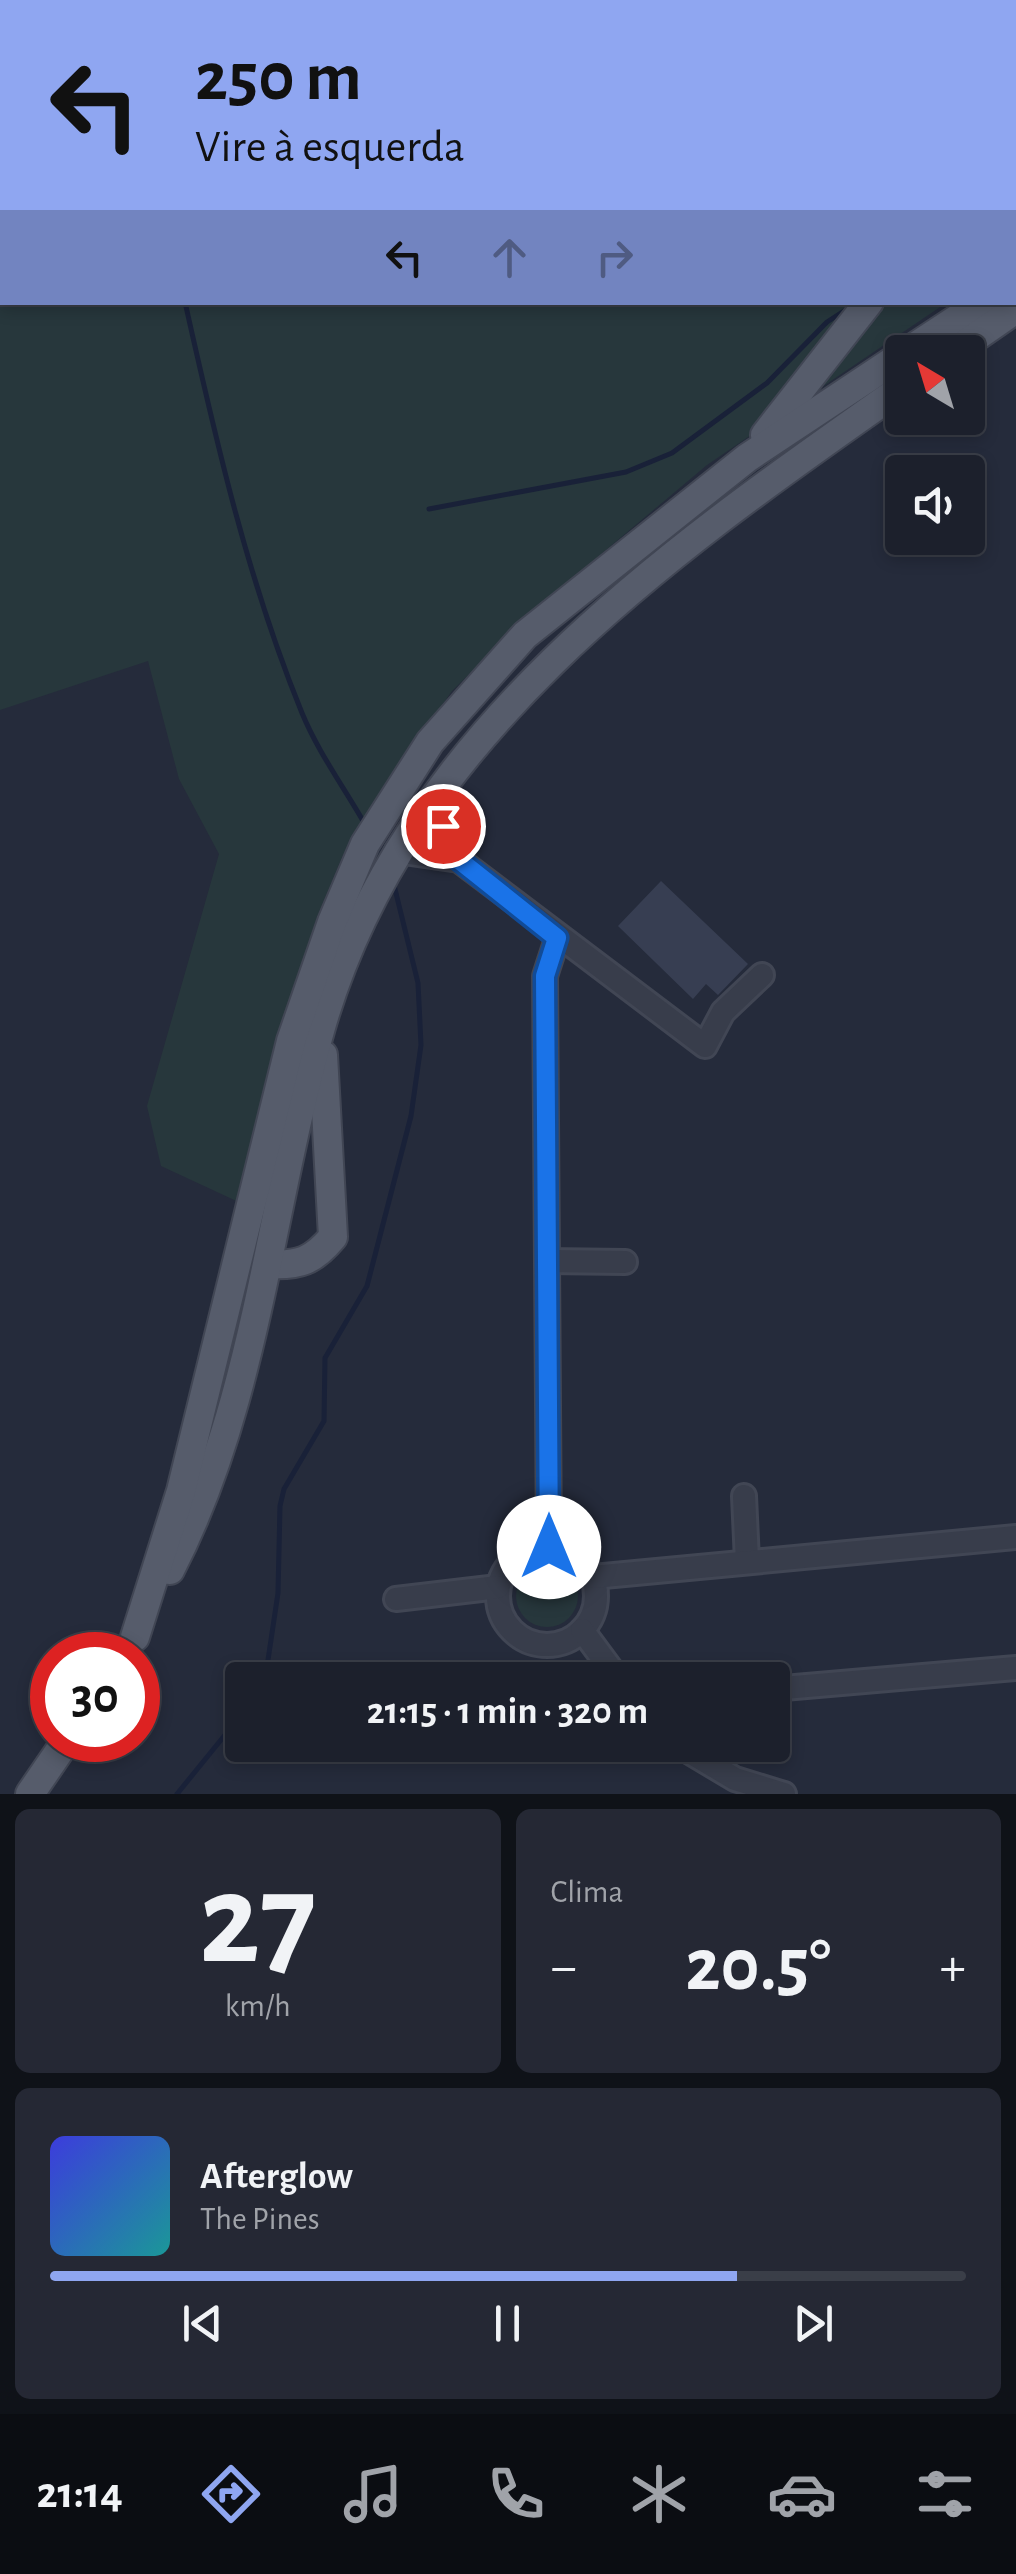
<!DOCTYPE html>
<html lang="pt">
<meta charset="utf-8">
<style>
body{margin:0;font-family:"Alegreya Sans",sans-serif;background:#252834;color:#f1f3f6;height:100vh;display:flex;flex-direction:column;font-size:38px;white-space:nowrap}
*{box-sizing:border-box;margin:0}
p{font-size:32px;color:#a0a3a9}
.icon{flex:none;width:55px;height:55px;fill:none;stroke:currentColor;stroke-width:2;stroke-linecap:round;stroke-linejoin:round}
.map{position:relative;height:1794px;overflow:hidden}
.details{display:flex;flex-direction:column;gap:15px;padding:15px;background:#0f1218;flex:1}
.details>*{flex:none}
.top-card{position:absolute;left:0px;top:0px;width:1018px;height:305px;box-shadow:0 5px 15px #0003,0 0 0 2px #3a3e48;background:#8fa6f1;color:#111;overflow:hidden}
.needle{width:65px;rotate:322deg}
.buttons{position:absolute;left:885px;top:335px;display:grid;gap:20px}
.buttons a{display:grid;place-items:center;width:100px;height:100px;border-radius:10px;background:#1c202c;box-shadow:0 5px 15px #0003,0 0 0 2px #3a3e48;font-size:50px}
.speed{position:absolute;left:30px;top:1632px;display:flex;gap:20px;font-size:50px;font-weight:700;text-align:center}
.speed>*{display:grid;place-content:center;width:130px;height:130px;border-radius:50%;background:#1c202c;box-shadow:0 5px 15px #0003,0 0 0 2px #3a3e48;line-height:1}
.speed .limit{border:15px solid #d22;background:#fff;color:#111}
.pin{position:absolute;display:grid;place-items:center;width:85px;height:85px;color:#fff;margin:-42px;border:5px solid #fff;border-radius:50%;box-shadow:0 2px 10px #0007}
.me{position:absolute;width:110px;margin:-55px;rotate:0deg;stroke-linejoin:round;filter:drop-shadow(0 0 8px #0008)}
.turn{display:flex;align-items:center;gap:35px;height:210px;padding:0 30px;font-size:45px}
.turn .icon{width:130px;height:130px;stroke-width:2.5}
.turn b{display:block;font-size:70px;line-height:85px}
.lanes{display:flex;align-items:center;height:95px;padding:0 30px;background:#0003;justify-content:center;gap:50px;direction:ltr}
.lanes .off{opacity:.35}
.big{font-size:75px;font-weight:700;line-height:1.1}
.details .tile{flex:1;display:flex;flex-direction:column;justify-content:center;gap:15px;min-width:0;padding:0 35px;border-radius:15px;background:#252834}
.details .dial{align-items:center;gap:0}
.dial b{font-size:130px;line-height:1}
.song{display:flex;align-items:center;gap:30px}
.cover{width:120px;height:120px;border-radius:15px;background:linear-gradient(135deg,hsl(240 70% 55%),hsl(180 70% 35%))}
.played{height:10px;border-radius:5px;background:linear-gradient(90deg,#8fa6f1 75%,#3a3e48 75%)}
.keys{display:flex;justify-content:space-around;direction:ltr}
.heat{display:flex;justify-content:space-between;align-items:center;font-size:55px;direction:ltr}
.details .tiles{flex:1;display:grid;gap:15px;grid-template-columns:1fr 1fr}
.tile:last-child{grid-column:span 2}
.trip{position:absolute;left:225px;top:1662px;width:565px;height:100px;border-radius:10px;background:#1c202c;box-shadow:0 5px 15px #0003,0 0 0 2px #3a3e48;font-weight:700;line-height:100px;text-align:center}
.tabs{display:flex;height:160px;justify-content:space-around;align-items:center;background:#0b0d12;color:#a0a3a9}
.tabs .icon{width:70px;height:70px}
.tabs .current{color:#8fa6f1}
.tabs b{font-size:45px;color:#f1f3f6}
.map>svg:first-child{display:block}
</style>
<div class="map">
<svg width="1016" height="1794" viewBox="0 0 1016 1794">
<rect width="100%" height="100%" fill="#252b3b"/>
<g fill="#27373c">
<path d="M 0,0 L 1016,0 L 1015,256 L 1015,2 L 2,2 L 2,302 L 946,303 L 707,465 L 531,613 L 452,691 L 374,802 L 343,855 L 317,917 L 265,1082 L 245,1205 L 161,1166 L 147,1106 L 219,854 L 179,779 L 148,661 L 0,710 Z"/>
<circle cx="547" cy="1596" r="31"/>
</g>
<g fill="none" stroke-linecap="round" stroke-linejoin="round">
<g stroke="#192138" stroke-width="5">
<path d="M 1015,191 L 1016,191"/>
<path d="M 185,302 C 216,441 248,581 302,713 C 318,752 345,789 366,826"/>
<path d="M 429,509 L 626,472 L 672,453 L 767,383 L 827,322 L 847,309"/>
<path d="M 265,1680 L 278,1593 L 280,1506 L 284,1489 L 324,1421 L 325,1358 L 367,1286 L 411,1116 L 421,1045 L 418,983 L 394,885"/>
<path d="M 177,1794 L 242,1714"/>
</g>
</g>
<path fill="#373e52" d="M 661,881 L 748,964 L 718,995 L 706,984 L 693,999 L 618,926 Z"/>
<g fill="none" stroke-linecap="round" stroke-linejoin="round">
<defs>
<g id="minor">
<path d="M 431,802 L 459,860"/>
<path d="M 397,851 L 459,860 L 705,1046 L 723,1012 L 762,975"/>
<path d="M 547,1261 L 625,1262"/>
<path d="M 744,1496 L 747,1561"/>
<path d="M 549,1547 L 545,976 L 557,939"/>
<circle cx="547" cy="1596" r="49"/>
<path d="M 593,1577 L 1016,1537"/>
<path d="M 396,1599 L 498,1587"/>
<path d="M 582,1630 L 619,1680"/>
<path d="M 772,1689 L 1016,1668"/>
<path d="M 678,1745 L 735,1779 L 784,1794"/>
</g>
<g id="major">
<path d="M 1015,281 L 1016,280"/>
<path d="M 907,352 L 983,302"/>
<path d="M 954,352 L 1016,309"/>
<path d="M 765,435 L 869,302"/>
<path d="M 268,1264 C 299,1266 313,1261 333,1237 L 323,1055"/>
<path d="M 170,1570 C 257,1402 269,1207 321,1027 C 406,734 665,554 902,388"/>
<path d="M 135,1637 L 181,1491 L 291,1041 L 332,922 L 365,844 L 430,742 L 525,635 L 747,458 L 902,355"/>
<path d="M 30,1794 L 67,1740"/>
</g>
</defs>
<use href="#minor" stroke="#414654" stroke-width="28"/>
<use href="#major" stroke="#414654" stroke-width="32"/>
<use href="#minor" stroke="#383d4b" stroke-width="22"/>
<use href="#major" stroke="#565c6b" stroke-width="28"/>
</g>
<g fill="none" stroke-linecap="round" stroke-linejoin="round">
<defs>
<path id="route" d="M 443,826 L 459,860 L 557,938 L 545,976 L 549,1547"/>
</defs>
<use href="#route" stroke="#114b97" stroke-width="25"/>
<use href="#route" stroke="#1a73e8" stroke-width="18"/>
</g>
</svg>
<div class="buttons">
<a><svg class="needle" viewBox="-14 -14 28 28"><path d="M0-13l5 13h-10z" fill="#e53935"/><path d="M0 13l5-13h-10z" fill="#a0a3a9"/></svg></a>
<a><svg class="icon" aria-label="sound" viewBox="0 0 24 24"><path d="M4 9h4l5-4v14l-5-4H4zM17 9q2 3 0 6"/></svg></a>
</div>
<div class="speed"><div class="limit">30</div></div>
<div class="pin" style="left:443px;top:826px;background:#d93025"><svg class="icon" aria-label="arrive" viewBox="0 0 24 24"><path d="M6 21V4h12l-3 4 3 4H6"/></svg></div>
<svg class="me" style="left:549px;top:1547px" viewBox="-20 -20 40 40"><circle r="19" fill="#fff"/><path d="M0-13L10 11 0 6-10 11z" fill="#1a73e8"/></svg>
<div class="trip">21:15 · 1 min · 320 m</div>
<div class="top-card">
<div class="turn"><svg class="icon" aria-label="left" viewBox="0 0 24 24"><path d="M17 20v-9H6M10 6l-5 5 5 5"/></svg><div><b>250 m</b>Vire à esquerda</div></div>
<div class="lanes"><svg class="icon" aria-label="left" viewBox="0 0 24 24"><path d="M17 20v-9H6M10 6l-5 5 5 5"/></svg><svg class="icon off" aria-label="ahead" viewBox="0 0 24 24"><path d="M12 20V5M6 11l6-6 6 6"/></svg><svg class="icon off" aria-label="right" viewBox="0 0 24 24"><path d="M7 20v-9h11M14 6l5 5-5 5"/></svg></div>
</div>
</div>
<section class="details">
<div class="tiles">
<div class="tile dial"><b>27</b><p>km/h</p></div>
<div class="tile"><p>Clima</p>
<div class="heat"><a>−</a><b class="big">20.5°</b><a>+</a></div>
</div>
<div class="tile">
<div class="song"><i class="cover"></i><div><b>Afterglow</b><p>The Pines</p></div></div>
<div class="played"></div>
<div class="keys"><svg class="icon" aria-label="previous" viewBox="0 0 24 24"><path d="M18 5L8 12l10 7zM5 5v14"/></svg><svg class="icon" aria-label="pause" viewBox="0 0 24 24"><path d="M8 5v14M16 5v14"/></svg><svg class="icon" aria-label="next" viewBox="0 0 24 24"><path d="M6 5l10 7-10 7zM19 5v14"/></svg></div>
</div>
</div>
</section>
<nav class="tabs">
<b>21:14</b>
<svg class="icon current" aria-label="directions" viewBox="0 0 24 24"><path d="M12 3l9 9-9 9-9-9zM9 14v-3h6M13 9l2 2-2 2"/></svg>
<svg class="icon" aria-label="music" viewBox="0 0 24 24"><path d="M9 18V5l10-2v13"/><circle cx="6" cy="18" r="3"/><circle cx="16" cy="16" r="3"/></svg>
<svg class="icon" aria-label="phone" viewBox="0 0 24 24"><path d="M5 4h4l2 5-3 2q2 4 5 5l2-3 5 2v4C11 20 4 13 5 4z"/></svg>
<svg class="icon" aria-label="climate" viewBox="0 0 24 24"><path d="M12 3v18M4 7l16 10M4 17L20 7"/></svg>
<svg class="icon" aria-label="car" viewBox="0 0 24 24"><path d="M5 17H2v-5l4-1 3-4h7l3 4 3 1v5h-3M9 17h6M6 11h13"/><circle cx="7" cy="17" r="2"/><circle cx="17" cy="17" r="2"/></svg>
<svg class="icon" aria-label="filters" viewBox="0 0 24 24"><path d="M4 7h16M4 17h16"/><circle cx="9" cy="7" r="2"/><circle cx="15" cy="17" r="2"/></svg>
</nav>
